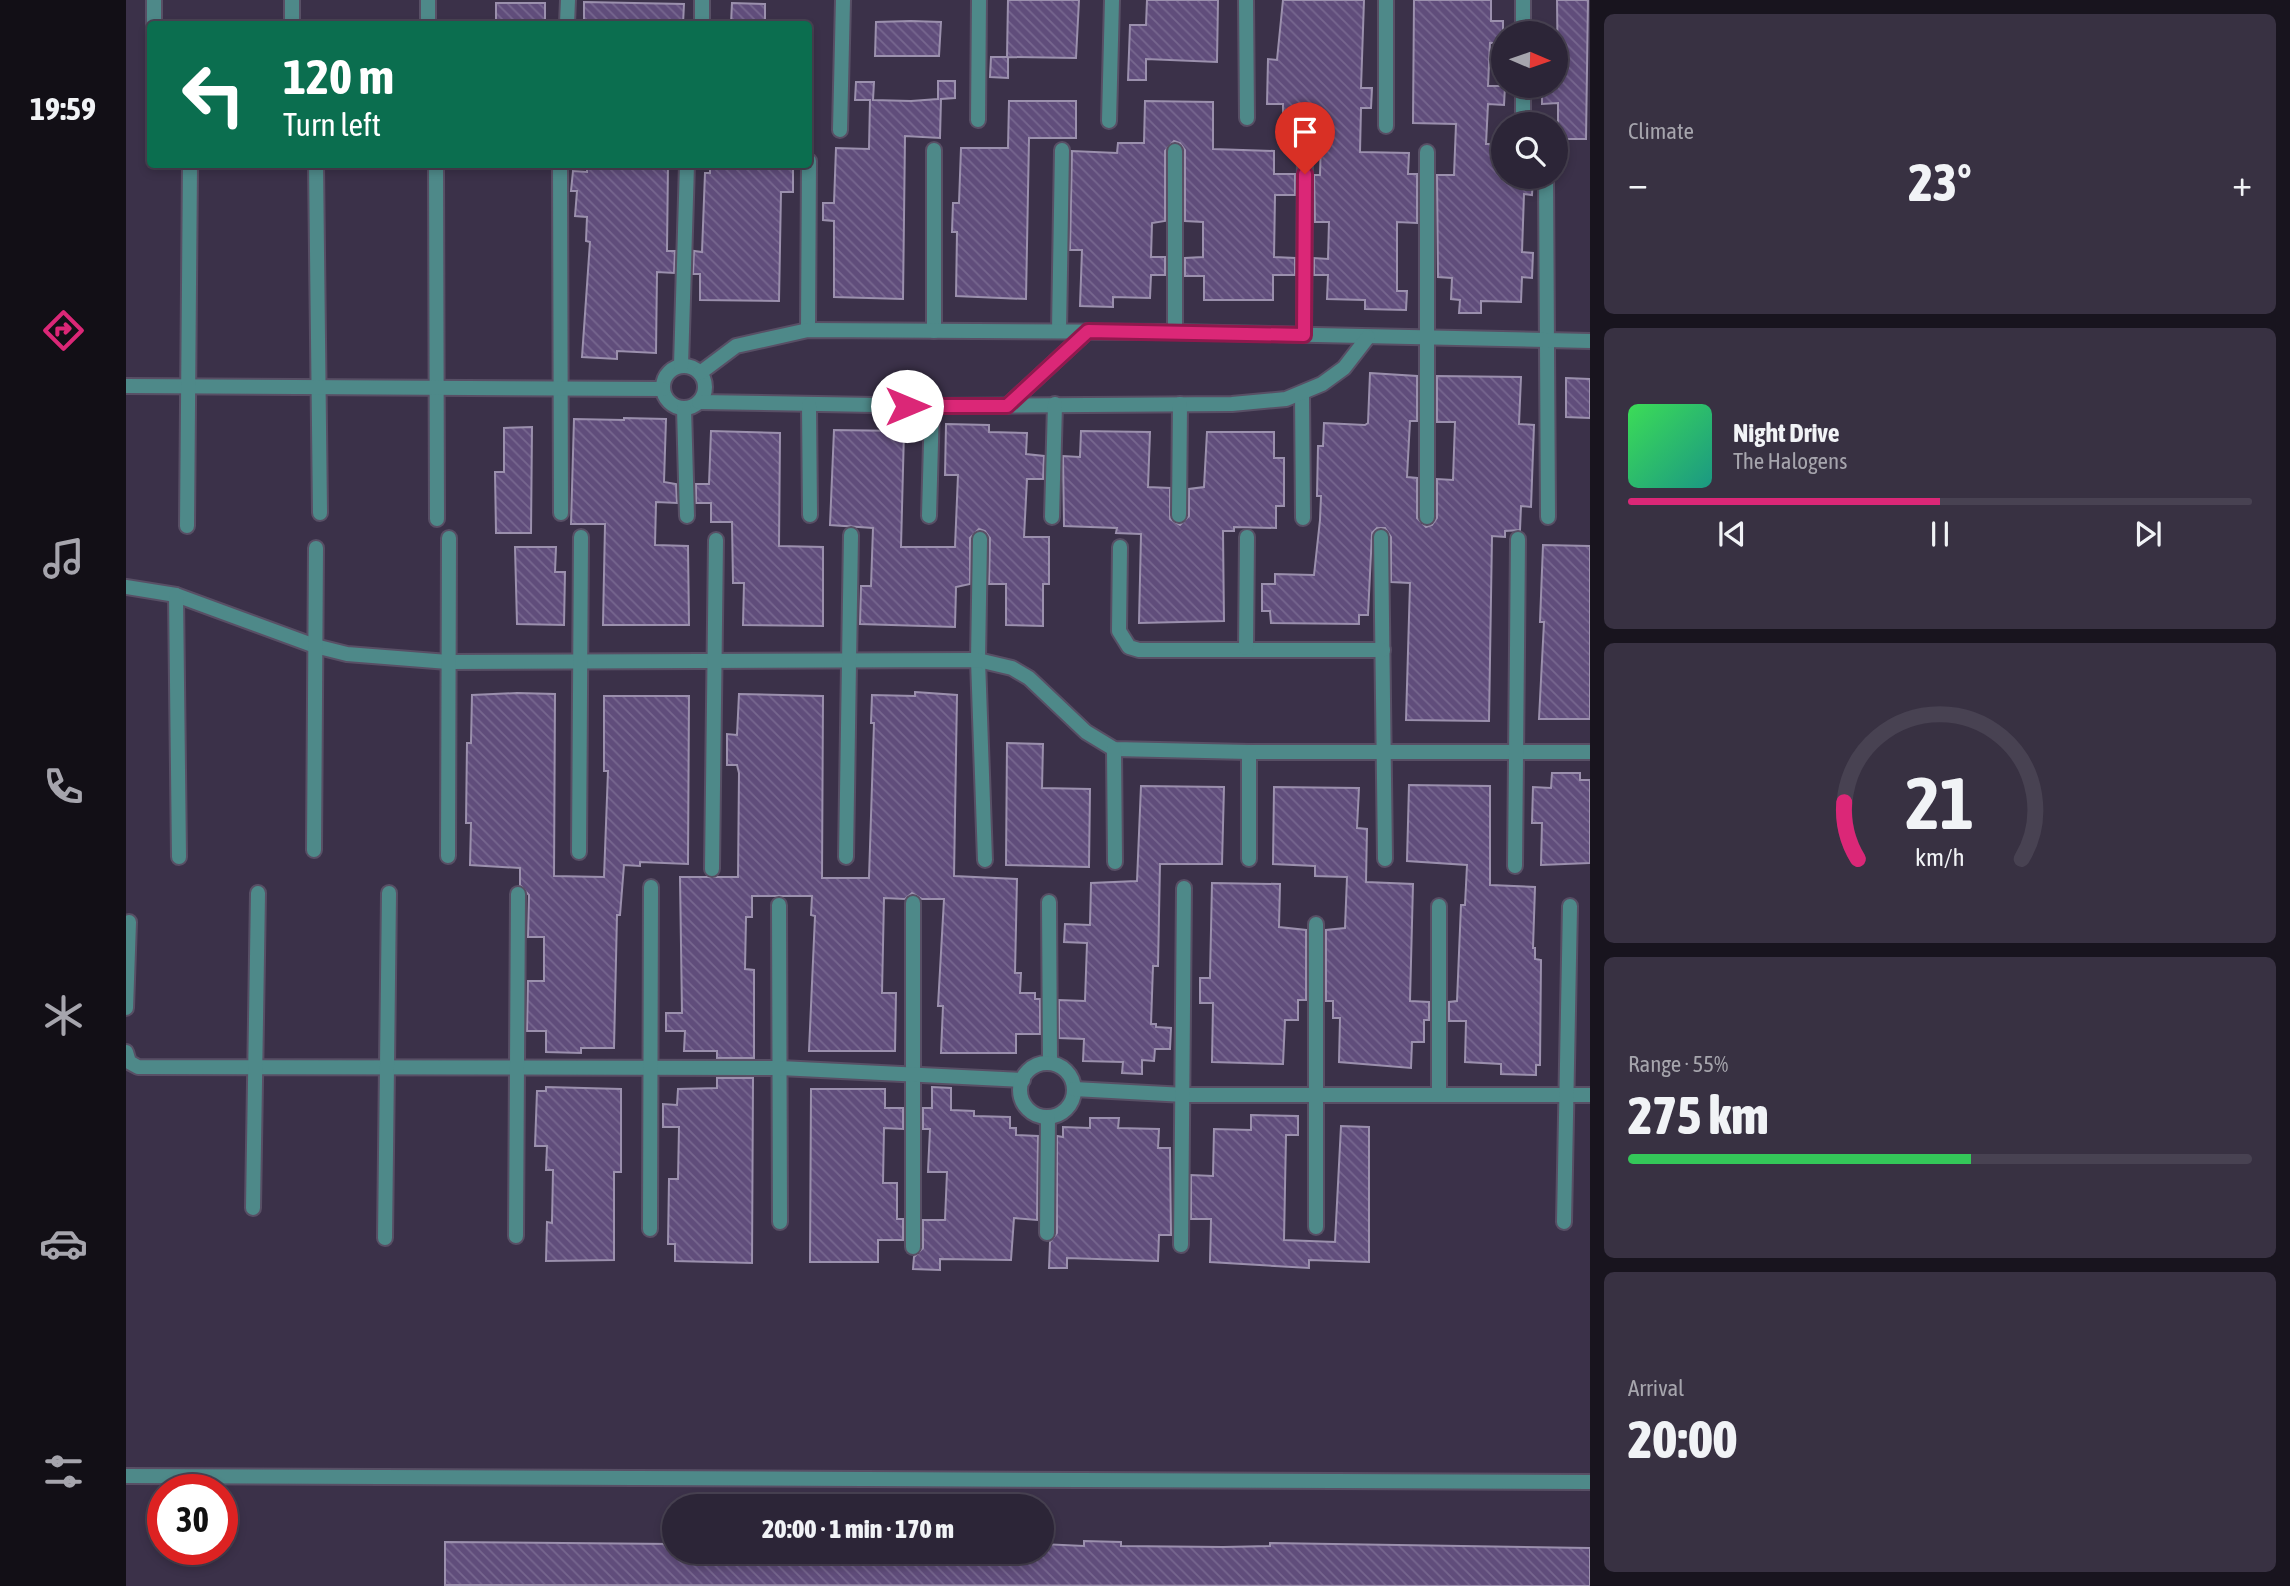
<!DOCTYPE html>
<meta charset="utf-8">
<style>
body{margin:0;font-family:"Asap Condensed",sans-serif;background:#383142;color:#f1f3f6;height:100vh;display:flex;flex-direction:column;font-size:26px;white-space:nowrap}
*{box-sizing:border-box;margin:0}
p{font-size:23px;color:#a6a5ad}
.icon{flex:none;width:38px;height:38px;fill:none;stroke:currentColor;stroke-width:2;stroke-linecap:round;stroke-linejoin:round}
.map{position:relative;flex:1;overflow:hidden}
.panel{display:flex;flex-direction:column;gap:14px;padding:14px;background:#18141e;width:700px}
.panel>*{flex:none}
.top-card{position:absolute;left:21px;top:21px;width:665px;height:147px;border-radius:7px;box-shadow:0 4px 10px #0003,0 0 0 2px #484252;background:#0b6e4f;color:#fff;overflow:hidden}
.needle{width:46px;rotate:92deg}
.fabs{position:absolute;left:1365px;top:21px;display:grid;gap:14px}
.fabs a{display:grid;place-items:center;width:77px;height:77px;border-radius:50%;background:#2c2537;box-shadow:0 4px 10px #0003,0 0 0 2px #484252;font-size:35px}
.speed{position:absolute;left:21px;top:1474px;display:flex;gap:14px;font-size:35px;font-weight:700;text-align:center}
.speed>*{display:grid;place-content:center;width:91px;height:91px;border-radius:50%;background:#2c2537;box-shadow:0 4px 10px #0003,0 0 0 2px #484252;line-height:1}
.speed .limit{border:10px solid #d22;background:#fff;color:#111}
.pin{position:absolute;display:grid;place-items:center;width:60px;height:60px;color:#fff;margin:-72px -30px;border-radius:50% 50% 50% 0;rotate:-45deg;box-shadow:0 0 7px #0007}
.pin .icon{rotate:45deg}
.me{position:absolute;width:77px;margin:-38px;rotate:90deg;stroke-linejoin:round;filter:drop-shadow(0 0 5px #0008)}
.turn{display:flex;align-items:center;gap:24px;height:147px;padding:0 21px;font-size:32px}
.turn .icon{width:91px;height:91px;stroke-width:2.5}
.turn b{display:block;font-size:49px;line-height:60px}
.big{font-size:52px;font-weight:800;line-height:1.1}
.panel .card{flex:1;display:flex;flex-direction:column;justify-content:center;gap:10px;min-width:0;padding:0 24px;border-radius:10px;background:#383142}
.panel .dial{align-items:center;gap:0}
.dial svg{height:182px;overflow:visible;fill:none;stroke:#484252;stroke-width:7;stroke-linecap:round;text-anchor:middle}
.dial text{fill:#f1f3f6;stroke:none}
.song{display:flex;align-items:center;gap:21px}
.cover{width:84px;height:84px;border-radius:10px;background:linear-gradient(135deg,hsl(130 70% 55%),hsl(170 70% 35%))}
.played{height:7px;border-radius:4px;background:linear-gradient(90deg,#db2777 50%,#484252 50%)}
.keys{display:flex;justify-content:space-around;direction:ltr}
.heat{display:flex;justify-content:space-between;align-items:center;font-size:38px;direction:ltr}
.charge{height:10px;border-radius:5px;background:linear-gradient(90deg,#34c759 55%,#484252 0)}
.trip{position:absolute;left:536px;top:1494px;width:392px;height:70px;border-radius:35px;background:#2c2537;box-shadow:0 4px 10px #0003,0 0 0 2px #484252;font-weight:800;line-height:70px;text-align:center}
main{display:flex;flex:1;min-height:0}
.tab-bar{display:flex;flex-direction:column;width:126px;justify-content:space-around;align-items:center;background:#120f16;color:#a6a5ad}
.tab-bar .icon{width:49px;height:49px}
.tab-bar .active{color:#db2777}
.tab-bar b{font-size:32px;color:#f1f3f6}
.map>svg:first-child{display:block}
</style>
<main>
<nav class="tab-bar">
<b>19:59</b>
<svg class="icon active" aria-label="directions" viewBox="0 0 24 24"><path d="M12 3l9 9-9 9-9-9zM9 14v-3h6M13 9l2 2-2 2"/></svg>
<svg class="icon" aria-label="music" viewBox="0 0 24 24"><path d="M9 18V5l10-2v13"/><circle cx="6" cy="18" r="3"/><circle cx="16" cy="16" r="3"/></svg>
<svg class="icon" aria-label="phone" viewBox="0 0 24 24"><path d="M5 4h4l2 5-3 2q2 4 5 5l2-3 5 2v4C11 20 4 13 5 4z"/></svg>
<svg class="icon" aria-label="climate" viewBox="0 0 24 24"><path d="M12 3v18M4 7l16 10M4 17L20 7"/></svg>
<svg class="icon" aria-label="car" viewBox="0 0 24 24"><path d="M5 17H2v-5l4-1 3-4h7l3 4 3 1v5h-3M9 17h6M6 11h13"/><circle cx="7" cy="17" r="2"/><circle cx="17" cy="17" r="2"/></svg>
<svg class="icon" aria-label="filters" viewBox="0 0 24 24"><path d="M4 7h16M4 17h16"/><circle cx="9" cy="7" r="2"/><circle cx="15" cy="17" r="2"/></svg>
</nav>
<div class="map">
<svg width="1464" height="1586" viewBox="0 0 1464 1586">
<defs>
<pattern id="building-back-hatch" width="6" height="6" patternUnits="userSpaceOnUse" patternTransform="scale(1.75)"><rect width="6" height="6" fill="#604d7b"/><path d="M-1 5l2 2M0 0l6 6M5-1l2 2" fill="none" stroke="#77678f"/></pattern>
</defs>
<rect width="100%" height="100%" fill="#3b3149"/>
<g fill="url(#building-back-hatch)" stroke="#9b90ad" stroke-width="2">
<path d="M 882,0 L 953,0 L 950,58 L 882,57 L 882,78 L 864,77 L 865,57 L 881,57 Z"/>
<path d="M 1021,0 L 1092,0 L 1091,62 L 1020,59 L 1020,80 L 1002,80 L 1004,25 L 1020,25 Z"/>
<path d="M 1157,0 L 1238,0 L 1235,88 L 1246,88 L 1245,108 L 1235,108 L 1234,152 L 1283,153 L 1282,174 L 1291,174 L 1291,223 L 1271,222 L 1271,291 L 1281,291 L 1280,310 L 1239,309 L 1239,300 L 1201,299 L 1202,275 L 1188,275 L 1188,258 L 1202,259 L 1203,222 L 1189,222 L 1188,175 L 1194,175 L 1195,139 L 1157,139 L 1157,104 L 1141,104 L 1142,59 L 1151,60 Z"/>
<path d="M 1288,0 L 1365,0 L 1365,21 L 1377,21 L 1377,43 L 1364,43 L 1362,86 L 1379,86 L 1378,105 L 1362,104 L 1360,144 L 1377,144 L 1377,177 L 1407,177 L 1406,195 L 1398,194 L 1396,252 L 1407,253 L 1406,278 L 1396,277 L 1395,302 L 1355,301 L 1355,313 L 1333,313 L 1334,300 L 1325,299 L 1326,278 L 1312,277 L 1311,175 L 1328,175 L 1330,124 L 1287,123 Z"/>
<path d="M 1431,0 L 1462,0 L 1460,139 L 1432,139 L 1432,103 L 1416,104 L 1416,86 L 1432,85 Z"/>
<path d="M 458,2 L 558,4 L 557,24 L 458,24 Z"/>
<rect x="370" y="3" width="49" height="21"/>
<path d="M 606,3 L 639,4 L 639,24 L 605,24 Z"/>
<path d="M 785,21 L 815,22 L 813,56 L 749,56 L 750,22 Z"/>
<path d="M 812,81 L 829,81 L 829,98 L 815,99 L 814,138 L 779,136 L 777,299 L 708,297 L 708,221 L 697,220 L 697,203 L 708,203 L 710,148 L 743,149 L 744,100 L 729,100 L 730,82 L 748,82 L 747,100 L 785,101 L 812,99 Z"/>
<path d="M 883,101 L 950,101 L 950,138 L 903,138 L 900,299 L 830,296 L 831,232 L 826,232 L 827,203 L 833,203 L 835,148 L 882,148 Z"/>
<path d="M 1019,101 L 1087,102 L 1087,149 L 1148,151 L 1148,174 L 1169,174 L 1169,195 L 1149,195 L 1148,257 L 1169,258 L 1169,275 L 1147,275 L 1147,300 L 1078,300 L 1078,276 L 1059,276 L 1059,258 L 1077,257 L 1077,222 L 1059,221 L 1059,150 L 1054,143 L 1048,141 L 1039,151 L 1039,221 L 1026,223 L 1025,257 L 1039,257 L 1039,275 L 1025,275 L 1024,298 L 987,297 L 987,307 L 954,306 L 956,250 L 944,250 L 946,151 L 991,153 L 992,143 L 1018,143 Z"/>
<path d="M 461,164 L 542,164 L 541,251 L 549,251 L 548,273 L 531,272 L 530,353 L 491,351 L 491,359 L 456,357 L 464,242 L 460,241 L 461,217 L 449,216 L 451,191 L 445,191 L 447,171 L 461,172 Z"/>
<path d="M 584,164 L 667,164 L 667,192 L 655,192 L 653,301 L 574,300 L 574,274 L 567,274 L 568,251 L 576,252 L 579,173 L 584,173 Z"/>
<path d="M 1244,373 L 1291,376 L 1291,421 L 1284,421 L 1281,477 L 1291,478 L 1291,518 L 1300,527 L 1306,525 L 1311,518 L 1311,479 L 1327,480 L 1329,422 L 1311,422 L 1311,376 L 1395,377 L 1393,424 L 1408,425 L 1405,507 L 1395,506 L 1394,530 L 1379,531 L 1379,537 L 1366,536 L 1363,721 L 1280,720 L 1284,583 L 1265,582 L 1265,537 L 1259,528 L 1251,528 L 1246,533 L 1242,615 L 1233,615 L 1233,624 L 1145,623 L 1144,611 L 1136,611 L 1136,584 L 1149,584 L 1149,574 L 1188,575 L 1194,520 L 1195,496 L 1191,496 L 1192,446 L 1197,446 L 1198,423 L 1239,425 L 1242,423 Z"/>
<path d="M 1440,378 L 1464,379 L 1464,418 L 1440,417 Z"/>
<path d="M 498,418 L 540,419 L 538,482 L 550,484 L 551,503 L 530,502 L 529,545 L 562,546 L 563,625 L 477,625 L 479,524 L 445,524 L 448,419 L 498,420 Z"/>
<path d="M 820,424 L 863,425 L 863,432 L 901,433 L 900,454 L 918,456 L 917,479 L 901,479 L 898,537 L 923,537 L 923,584 L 917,584 L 917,626 L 880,625 L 880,584 L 863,584 L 864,538 L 859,531 L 853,529 L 844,538 L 844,584 L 830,587 L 829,627 L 734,624 L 735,586 L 745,586 L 747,528 L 704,525 L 708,430 L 778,431 L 775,547 L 829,547 L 832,475 L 819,475 Z"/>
<path d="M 406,427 L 405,533 L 370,533 L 369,472 L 378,472 L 378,428 Z"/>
<path d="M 585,431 L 654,433 L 653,546 L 697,547 L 697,626 L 617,625 L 618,583 L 607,583 L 606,522 L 585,522 L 585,503 L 570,503 L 570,484 L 583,484 Z"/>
<path d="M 955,431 L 1024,432 L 1022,487 L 1044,488 L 1044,519 L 1054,525 L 1063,516 L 1063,489 L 1078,487 L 1081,432 L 1148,432 L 1148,458 L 1158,458 L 1158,506 L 1150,506 L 1150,528 L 1108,527 L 1108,531 L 1097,531 L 1098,621 L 1013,623 L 1015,534 L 990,533 L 991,528 L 938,526 L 937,456 L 954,457 Z"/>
<path d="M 1417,545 L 1464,546 L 1464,719 L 1413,719 L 1418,622 L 1414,622 Z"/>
<path d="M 389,547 L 430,547 L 429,572 L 439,572 L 438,625 L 391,624 Z"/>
<path d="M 789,692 L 831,695 L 828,876 L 891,879 L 889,973 L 895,973 L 894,993 L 909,993 L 909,999 L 914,999 L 914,1034 L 890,1034 L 890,1053 L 815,1053 L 817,1006 L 812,1006 L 818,899 L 796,899 L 786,893 L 779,899 L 758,898 L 756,993 L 770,993 L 769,1051 L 683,1051 L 689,916 L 685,915 L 686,896 L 626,896 L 626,917 L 620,917 L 619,969 L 628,970 L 628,1058 L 591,1058 L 591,1051 L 558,1051 L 559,1031 L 540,1031 L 540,1013 L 556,1013 L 554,877 L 612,877 L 613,773 L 611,765 L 601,765 L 601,734 L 611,735 L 613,694 L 697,696 L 696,878 L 743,878 L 748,723 L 745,723 L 746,695 L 789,696 Z"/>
<path d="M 391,693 L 429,694 L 428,876 L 478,877 L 482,771 L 478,771 L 478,696 L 563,696 L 562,864 L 514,862 L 514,866 L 498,865 L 494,915 L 491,915 L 488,1048 L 455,1048 L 455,1053 L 420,1052 L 420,1031 L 401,1031 L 402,981 L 418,981 L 418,937 L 402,937 L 403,895 L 394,885 L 394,868 L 344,865 L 345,823 L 340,823 L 341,743 L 345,743 L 346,695 Z"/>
<path d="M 881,743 L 917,744 L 916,788 L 964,789 L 963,867 L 880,865 Z"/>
<path d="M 1426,773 L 1454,773 L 1454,780 L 1464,780 L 1464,863 L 1415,865 L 1416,823 L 1406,823 L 1407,787 L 1425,788 Z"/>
<path d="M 1283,785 L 1364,786 L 1364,885 L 1409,887 L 1407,948 L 1409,948 L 1409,959 L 1415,960 L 1414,1065 L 1410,1065 L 1410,1075 L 1375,1074 L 1375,1064 L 1339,1062 L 1340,1021 L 1323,1021 L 1323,1002 L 1331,1001 L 1335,905 L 1339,905 L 1341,865 L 1281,861 Z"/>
<path d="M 1015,786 L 1098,787 L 1096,864 L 1034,864 L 1032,966 L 1027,966 L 1025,1024 L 1030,1024 L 1030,1027 L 1045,1028 L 1044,1049 L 1029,1049 L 1028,1061 L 1016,1060 L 1016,1074 L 996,1073 L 997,1062 L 957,1061 L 958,1039 L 933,1038 L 933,1000 L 959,1001 L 961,943 L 938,942 L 939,924 L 964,925 L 965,883 L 1011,881 Z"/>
<path d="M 1148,787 L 1233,788 L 1231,828 L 1241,829 L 1240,882 L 1287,884 L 1284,1001 L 1303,1002 L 1303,1020 L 1298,1020 L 1298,1042 L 1286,1042 L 1285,1068 L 1213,1062 L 1214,1018 L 1207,1018 L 1207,1001 L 1200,1001 L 1200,930 L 1219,928 L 1221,877 L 1189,876 L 1189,866 L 1147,864 Z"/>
<path d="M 1086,883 L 1154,884 L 1153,927 L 1180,930 L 1180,1000 L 1172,1000 L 1172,1020 L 1159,1020 L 1157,1064 L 1086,1062 L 1087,1003 L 1074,1003 L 1074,978 L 1084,978 Z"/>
<path d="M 591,1078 L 627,1078 L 626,1263 L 549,1261 L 549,1244 L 542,1244 L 543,1179 L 552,1179 L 553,1127 L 537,1127 L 537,1104 L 551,1105 L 552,1089 L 591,1088 Z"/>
<path d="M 420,1087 L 495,1089 L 495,1172 L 488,1172 L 488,1260 L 420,1261 L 421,1222 L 426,1223 L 427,1170 L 420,1170 L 421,1146 L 409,1146 L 411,1091 L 420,1091 Z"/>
<path d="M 806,1087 L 825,1088 L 825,1110 L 848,1111 L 848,1116 L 884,1117 L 884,1128 L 890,1128 L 890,1135 L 912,1136 L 911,1220 L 888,1218 L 885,1260 L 814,1259 L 814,1270 L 787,1269 L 788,1257 L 797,1248 L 797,1220 L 819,1220 L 821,1172 L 802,1172 L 804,1129 L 797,1129 L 797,1108 L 806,1108 Z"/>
<path d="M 685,1089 L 759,1089 L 759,1108 L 777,1108 L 777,1129 L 758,1128 L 757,1183 L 771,1183 L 771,1219 L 777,1219 L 777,1240 L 752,1240 L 752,1262 L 684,1262 Z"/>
<path d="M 1125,1115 L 1172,1116 L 1172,1135 L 1160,1135 L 1158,1240 L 1209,1242 L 1215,1126 L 1243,1127 L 1243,1262 L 1183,1260 L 1183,1268 L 1084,1262 L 1085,1219 L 1065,1219 L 1065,1175 L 1087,1176 L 1088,1129 L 1125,1130 Z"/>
<path d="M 964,1118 L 993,1118 L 992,1128 L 1033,1129 L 1032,1148 L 1044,1148 L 1045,1235 L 1033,1235 L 1032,1261 L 941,1258 L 941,1268 L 923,1268 L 924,1242 L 931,1233 L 931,1136 L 937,1137 L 937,1127 L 964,1128 Z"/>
<path d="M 958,1541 L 995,1542 L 995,1546 L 1097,1547 L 1144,1546 L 1144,1543 L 1464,1548 L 1464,1586 L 319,1585 L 319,1542 L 548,1544 L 548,1552 L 915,1552 L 916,1544 L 958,1546 Z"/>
</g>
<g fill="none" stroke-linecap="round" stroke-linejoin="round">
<defs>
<g id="minor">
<path d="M 166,0 L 166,24"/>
<path d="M 1120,0 L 1121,118"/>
<path d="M 1260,0 L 1260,126"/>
<path d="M 28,24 L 28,0"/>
<path d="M 302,24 L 302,0"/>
<path d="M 441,24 L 442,0"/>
<path d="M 576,24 L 576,0"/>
<path d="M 1397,33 L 1397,0"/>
<path d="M 1397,112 L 1397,86"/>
<path d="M 852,120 L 853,0"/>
<path d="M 983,121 L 986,0"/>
<path d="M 714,130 L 717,0"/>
<path d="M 808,150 L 808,331"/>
<path d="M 190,164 L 194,513"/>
<path d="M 310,164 L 311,519"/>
<path d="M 434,164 L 435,513"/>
<path d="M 1420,177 L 1422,517"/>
<path d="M 682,330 L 683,161"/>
<path d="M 933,331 L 936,150"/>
<path d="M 1049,332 L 1049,151"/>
<path d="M 1178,335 L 1179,147"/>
<circle cx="558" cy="387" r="21"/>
<path d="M 555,366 L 561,164"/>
<path d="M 574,373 L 610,346 L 682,330 L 1049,332 L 1464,341"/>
<path d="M 0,386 L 537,389"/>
<path d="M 1176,393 L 1177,518"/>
<path d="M 573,402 L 806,406 L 1106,404 L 1160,399 L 1196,384 L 1218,368 L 1242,337"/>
<path d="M 683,405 L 684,515"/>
<path d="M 881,406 L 962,331"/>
<path d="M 558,408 L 561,516"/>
<path d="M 1053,515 L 1054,404"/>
<path d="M 803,516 L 806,406"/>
<path d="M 926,517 L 929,404"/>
<path d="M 1301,517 L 1301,152"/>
<path d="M 61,526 L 64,164"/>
<path d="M 1255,537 L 1259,859"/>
<path d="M 854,539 L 852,660 L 859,860"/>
<path d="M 994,547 L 993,631 L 1003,647 L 1013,650 L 1257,650"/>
<path d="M 0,587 L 50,595 L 189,646 L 221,654 L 322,662 L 852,660 L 886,668 L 903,678 L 960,732 L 988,749 L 1123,752 L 1464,752"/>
<path d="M 50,595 L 53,857"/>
<path d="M 1120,648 L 1121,537"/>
<path d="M 988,749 L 989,862"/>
<path d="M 1123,752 L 1123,859"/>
<path d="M 188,850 L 190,548"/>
<path d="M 453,852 L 455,537"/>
<path d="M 322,856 L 323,538"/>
<path d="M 720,857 L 725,535"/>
<path d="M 1389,866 L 1392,539"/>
<path d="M 586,869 L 590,540"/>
<path d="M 923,902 L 924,1063"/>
<path d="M 787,903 L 787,1247"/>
<path d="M 653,905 L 654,1222"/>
<path d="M 1313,906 L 1313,1095"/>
<path d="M 1190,924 L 1190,1227"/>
<path d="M 0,1008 L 3,922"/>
<path d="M 0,1052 L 3,1062 L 12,1067 L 654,1068 L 897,1080"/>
<circle cx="921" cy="1090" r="27"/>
<path d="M 948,1089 L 1059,1095 L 1464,1095"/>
<path d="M 127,1208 L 132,893"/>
<path d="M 1438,1222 L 1444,906"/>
<path d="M 524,1229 L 525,887"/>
<path d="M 921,1233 L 922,1117"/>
<path d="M 390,1236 L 392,894"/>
<path d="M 259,1238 L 263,893"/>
<path d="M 1055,1245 L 1058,888"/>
<path d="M 0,1476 L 1464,1482"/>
</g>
</defs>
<use href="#minor" stroke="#584f65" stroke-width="18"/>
<use href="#minor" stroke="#4e8989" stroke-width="14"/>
</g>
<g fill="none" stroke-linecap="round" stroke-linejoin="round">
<defs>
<path id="route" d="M 781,406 L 881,406 L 962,331 L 1178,335 L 1179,174"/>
</defs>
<use href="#route" stroke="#8e194d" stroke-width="18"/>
<use href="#route" stroke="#db2777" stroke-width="12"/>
</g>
</svg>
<div class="fabs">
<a><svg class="needle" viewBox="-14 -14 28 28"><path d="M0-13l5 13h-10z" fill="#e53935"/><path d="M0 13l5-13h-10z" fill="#a6a5ad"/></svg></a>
<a><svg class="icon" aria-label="search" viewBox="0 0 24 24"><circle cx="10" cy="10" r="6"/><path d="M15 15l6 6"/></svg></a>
</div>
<div class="speed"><div class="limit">30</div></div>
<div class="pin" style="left:1179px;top:174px;background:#d93025"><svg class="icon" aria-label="arrive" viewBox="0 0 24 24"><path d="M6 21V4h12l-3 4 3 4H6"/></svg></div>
<svg class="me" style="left:781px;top:406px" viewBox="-20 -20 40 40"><circle r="19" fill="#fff"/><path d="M0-13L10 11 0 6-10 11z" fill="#db2777"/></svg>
<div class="trip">20:00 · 1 min · 170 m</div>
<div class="top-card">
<div class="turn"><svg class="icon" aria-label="left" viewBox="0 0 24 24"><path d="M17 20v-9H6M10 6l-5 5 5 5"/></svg><div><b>120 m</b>Turn left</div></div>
</div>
</div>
<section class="panel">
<div class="card"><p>Climate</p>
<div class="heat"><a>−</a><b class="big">23°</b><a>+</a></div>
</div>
<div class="card">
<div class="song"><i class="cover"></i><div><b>Night Drive</b><p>The Halogens</p></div></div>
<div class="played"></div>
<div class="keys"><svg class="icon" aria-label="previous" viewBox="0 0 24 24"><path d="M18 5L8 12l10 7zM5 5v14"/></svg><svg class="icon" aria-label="pause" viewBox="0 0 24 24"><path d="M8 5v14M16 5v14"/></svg><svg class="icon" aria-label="next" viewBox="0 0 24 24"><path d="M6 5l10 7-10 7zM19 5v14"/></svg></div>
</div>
<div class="card dial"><svg viewBox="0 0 100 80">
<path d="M14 69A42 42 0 1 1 86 69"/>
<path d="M14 69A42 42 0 0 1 8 44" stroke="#db2777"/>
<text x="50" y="56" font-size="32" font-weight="700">21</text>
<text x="50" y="72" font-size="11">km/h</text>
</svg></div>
<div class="card"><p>Range · 55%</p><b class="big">275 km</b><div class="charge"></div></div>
<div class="card"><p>Arrival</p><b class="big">20:00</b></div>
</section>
</main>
